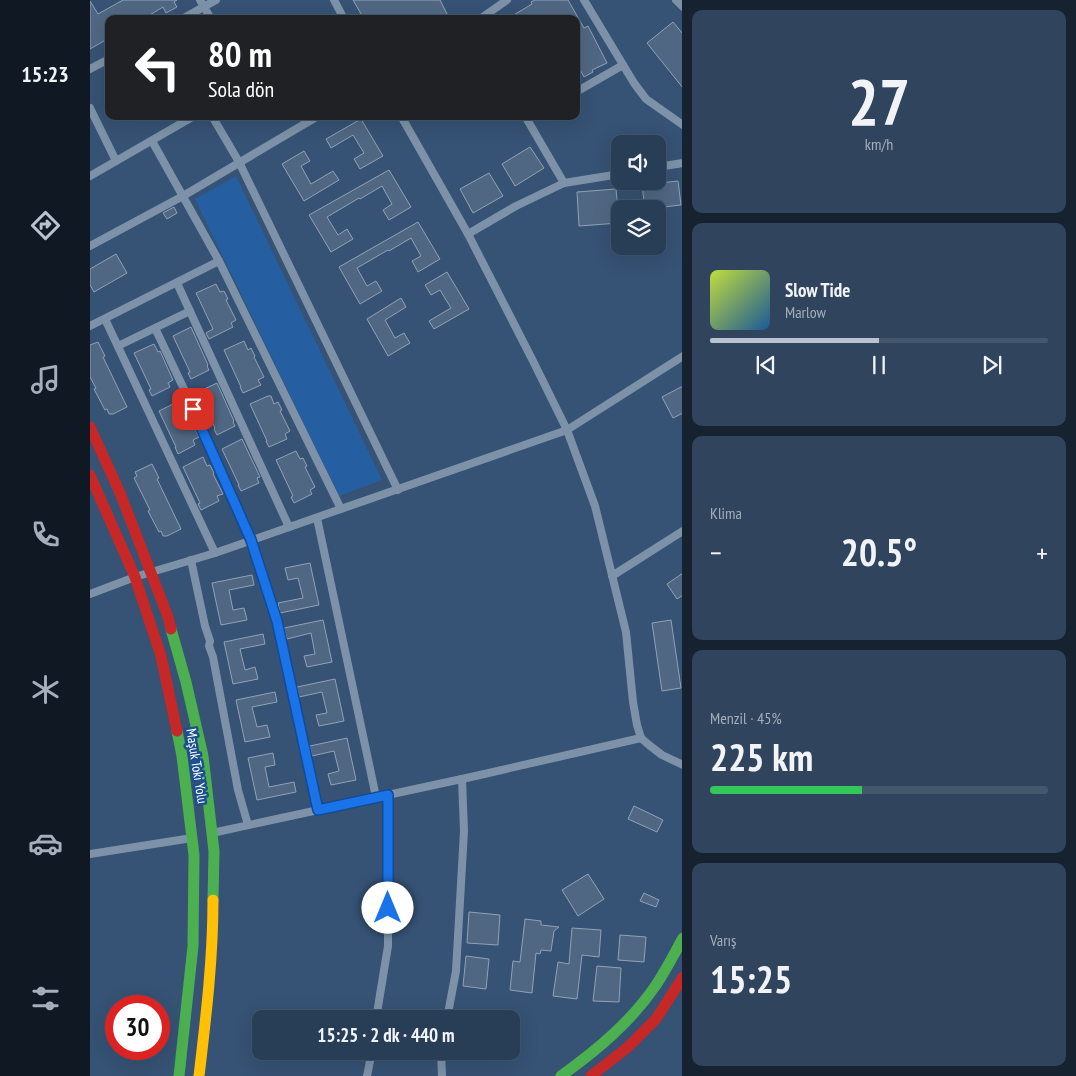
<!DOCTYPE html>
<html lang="tr">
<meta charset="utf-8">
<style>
body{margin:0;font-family:"PT Sans Narrow",sans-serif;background:#30455d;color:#f1f3f6;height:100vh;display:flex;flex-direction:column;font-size:19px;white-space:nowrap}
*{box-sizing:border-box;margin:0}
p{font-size:16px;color:#a5aeba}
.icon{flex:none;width:28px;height:28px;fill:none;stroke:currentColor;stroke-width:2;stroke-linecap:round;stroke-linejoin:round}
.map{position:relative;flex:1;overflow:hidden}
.sheet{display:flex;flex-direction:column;gap:10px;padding:10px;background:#162230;width:394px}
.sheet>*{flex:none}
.top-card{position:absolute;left:15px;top:15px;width:475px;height:105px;border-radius:10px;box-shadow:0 5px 20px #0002,0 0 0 1px #44576d;background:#202124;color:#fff;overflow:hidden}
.fabs{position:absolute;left:521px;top:135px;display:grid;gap:10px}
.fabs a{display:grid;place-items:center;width:55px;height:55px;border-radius:10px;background:#283e57;box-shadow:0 5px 20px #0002,0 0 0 1px #44576d;font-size:25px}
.speed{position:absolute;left:15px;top:995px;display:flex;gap:10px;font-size:25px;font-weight:700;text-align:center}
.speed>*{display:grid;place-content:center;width:65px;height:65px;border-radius:50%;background:#283e57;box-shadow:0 5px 20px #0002,0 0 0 1px #44576d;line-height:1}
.speed .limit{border:8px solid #d22;background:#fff;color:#111}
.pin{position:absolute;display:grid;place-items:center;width:42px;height:42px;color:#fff;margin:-21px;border-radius:10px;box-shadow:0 2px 8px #0006}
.me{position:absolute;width:55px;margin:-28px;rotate:0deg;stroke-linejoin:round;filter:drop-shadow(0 0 4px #0008)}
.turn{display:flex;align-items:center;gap:18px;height:105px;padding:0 20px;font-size:22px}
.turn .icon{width:65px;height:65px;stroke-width:2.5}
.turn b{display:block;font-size:35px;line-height:42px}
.big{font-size:38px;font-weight:700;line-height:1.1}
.sheet .widget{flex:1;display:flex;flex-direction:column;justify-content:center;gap:8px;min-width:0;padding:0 18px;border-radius:10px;background:#30455d}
.sheet .dial{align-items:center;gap:0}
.dial b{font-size:65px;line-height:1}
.song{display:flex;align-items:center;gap:15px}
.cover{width:60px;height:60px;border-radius:8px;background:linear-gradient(135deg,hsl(70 70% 55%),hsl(210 70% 35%))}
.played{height:5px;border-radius:2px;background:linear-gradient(90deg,#b9c2ce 50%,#44576d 50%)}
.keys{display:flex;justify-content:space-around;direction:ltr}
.heat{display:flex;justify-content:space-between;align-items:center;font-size:28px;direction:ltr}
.charge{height:8px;border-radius:4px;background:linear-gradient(90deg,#34c759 45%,#44576d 0)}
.trip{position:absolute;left:162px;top:1010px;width:268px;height:50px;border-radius:10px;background:#283e57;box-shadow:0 5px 20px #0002,0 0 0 1px #44576d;font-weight:700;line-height:50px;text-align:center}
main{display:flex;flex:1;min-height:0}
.dock{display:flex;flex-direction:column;width:90px;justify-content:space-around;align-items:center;background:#101923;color:#a5aeba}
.dock .icon{width:35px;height:35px}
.dock .on{color:#b9c2ce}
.dock b{font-size:22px;color:#f1f3f6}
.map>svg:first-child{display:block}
</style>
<main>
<nav class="dock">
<b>15:23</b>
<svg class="icon on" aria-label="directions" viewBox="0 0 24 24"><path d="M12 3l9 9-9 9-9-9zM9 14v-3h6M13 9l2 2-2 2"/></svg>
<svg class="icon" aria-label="music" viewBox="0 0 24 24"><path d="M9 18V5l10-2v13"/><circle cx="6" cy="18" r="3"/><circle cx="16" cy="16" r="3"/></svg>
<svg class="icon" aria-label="phone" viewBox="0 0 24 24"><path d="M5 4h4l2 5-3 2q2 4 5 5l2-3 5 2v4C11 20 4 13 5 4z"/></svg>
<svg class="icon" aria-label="climate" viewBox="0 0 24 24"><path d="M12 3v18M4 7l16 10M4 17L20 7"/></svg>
<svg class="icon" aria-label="car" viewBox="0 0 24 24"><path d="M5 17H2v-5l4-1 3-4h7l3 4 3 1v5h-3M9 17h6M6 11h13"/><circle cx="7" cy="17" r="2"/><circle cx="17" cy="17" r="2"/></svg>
<svg class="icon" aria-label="filters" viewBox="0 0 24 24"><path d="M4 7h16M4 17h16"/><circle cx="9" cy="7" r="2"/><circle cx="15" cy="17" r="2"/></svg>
</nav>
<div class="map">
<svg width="593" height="1076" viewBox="0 0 593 1076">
<rect width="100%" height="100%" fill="#365274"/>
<path fill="#265fa1" d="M 146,176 L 292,480 L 249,496 L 105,199 Z"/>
<g fill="#506783" stroke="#92a2b6">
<path d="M 33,0 L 87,0 L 84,2 L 87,7 L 76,13 L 73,7 L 53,19 L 19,19 L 19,38 L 0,49 L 0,1 L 8,14 Z"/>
<path d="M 263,0 L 350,0 L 358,16 L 353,19 L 274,19 Z"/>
<path d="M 445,0 L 478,0 L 494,28 L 498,26 L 517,63 L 502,70 L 503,72 L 494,77 L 486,62 L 486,41 L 490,39 L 486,32 L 486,19 L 417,19 L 442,4 L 441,2 Z"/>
<path d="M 583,22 L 593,34 L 593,88 L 557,43 Z"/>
<path d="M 271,119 L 293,156 L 270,169 L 264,159 L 274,153 L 263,135 L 241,148 L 236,139 Z"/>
<path d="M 440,147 L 454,168 L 425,186 L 412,164 Z"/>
<path d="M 214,151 L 220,161 L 211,166 L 221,184 L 243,171 L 249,180 L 214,201 L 192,164 Z"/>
<path d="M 299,170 L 321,207 L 299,220 L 293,210 L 302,204 L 292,186 L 270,199 L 269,198 L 237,217 L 248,235 L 257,229 L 263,239 L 241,252 L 219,215 Z"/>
<path d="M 399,173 L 413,196 L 383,213 L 370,189 Z"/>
<path d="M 588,181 L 591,205 L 555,209 L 552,185 Z"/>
<path d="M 526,189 L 529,223 L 489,226 L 487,192 Z"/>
<path d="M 84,207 L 87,213 L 77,219 L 73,213 Z"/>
<path d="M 328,222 L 350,259 L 328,272 L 322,261 L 331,256 L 321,238 L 299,251 L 298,250 L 267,268 L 277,286 L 286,281 L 292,291 L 270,304 L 249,267 Z"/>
<path d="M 26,254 L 37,273 L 4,292 L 0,285 L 0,269 Z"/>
<path d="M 357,272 L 379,309 L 344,329 L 339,321 L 361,308 L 350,290 L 341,295 L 335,285 Z"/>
<path d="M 126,284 L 130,292 L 134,291 L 138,299 L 136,300 L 146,320 L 141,323 L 143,327 L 119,339 L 116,333 L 123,329 L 106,293 Z"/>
<path d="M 311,298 L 316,307 L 295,320 L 305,338 L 314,333 L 320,343 L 298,356 L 277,319 Z"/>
<path d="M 101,327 L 118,365 L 117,366 L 119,370 L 101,379 L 98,373 L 100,372 L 83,336 Z"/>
<path d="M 154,341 L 158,350 L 161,348 L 165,356 L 164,357 L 174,377 L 168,380 L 171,385 L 153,393 L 150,387 L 151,387 L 134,350 Z"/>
<path d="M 8,342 L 15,356 L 13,357 L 37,407 L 23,414 L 19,414 L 17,409 L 15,410 L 4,389 L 6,388 L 0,377 L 0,345 Z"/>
<path d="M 64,344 L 68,352 L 70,351 L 83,380 L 78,383 L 80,387 L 62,396 L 59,390 L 61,389 L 44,353 Z"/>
<path d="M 127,383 L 144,421 L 143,422 L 145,426 L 127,435 L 124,429 L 125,428 L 108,392 Z"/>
<path d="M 593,386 L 593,413 L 583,418 L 572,397 Z"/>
<path d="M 178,396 L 181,396 L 184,404 L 188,402 L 192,410 L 190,411 L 200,431 L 195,434 L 197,439 L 179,447 L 176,441 L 177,441 L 160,404 Z"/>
<path d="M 89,401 L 93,410 L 96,408 L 100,417 L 99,417 L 109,437 L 103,440 L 105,445 L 88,454 L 85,447 L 86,447 L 69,411 Z"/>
<path d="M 152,439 L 170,477 L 167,478 L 169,483 L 151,491 L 148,485 L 149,485 L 132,449 Z"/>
<path d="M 206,451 L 210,459 L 213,458 L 217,466 L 215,467 L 225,487 L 220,490 L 222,494 L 204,503 L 201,497 L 203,496 L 186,460 Z"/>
<path d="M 113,457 L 117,466 L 120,465 L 124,473 L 123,474 L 133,494 L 127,496 L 129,501 L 111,510 L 108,504 L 110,503 L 93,467 Z"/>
<path d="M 62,464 L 69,478 L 67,479 L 91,529 L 77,536 L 73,536 L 71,531 L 69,532 L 58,511 L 60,510 L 44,478 L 47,476 L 45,472 Z"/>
<path d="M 220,563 L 229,605 L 190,613 L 188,603 L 213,598 L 208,578 L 198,580 L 195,568 Z"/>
<path d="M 593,573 L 593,595 L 587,599 L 577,584 Z"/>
<path d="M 162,575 L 164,585 L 139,590 L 143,610 L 154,608 L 157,620 L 131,625 L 122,583 Z"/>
<path d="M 233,620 L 242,662 L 217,667 L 214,656 L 225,654 L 221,633 L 197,639 L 194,628 Z"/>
<path d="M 581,620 L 591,688 L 572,691 L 562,623 Z"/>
<path d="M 173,634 L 175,644 L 150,649 L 155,670 L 165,667 L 168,679 L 143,684 L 134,642 Z"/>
<path d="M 245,679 L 254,721 L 229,726 L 226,715 L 237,713 L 232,692 L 209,697 L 207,687 Z"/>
<path d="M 185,692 L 187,702 L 162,707 L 167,727 L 177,725 L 180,737 L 155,742 L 146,700 Z"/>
<path d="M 257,738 L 266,780 L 241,785 L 238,774 L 249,771 L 244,751 L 222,756 L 220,746 Z"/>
<path d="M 183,753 L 185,765 L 175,767 L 179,787 L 204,782 L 206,792 L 167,800 L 158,758 Z"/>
<path d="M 544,806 L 573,820 L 567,832 L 538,819 Z"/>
<path d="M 498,874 L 514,899 L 488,916 L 472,890 Z"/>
<path d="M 554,893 L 569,900 L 566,907 L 550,901 Z"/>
<path d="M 379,912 L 410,915 L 408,945 L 377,943 Z"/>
<path d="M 435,919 L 451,921 L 451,925 L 469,927 L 464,931 L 461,951 L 451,950 L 450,954 L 446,953 L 442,993 L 420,990 L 423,961 L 430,962 Z"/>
<path d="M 482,928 L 511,930 L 509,957 L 492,955 L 487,999 L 463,996 L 468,962 L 479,964 Z"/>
<path d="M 530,935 L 556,937 L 554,962 L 528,960 Z"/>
<path d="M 376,956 L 399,959 L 396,989 L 373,986 Z"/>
<path d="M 507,966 L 531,968 L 529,1002 L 503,1001 Z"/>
</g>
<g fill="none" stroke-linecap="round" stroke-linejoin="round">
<g stroke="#7d92a8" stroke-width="8">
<path d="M 110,0 L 121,19"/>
<path d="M 244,0 L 254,19"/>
<path d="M 494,0 L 544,83 L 556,99 L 593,125"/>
<path d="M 586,0 L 593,7"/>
<path d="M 92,19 L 126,0"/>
<path d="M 390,19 L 417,0"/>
<path d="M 0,69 L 19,59"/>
<path d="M 486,92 L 533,65"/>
<path d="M 0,108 L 26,161"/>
<path d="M 122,116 L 149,162 L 308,490"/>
<path d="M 311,116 L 378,234 L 443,361 L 477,430 L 505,506 L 536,632 L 543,702 L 547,725 L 551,738 L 559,745 L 572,755 L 593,765"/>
<path d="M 435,116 L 474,183"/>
<path d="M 62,141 L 129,261 L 251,509"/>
<path d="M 568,167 L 593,163"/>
<path d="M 0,176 L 104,116"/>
<path d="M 378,234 L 426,206 L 474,183 L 530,174"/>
<path d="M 0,246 L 93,196 L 228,116"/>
<path d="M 87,283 L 199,527"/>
<path d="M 100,311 L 65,328 L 111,425 L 161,540 L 187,621 L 228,810"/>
<path d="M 15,319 L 125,553"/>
<path d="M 0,326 L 129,261"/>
<path d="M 28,346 L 65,328"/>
<path d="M 227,518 L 286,797"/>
<path d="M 101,560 L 115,626 L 120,641 L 119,646 L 123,657 L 148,790 L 158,825"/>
<path d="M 522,576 L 593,531"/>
<path d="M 0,594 L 45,577 L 125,553 L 477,430 L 593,356"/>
<path d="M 122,833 L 381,777 L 551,738"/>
<path d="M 0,854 L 102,838"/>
<path d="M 286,1019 L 298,946 L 298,795"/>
<path d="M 357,1019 L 366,971 L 374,831 L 372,779"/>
<path d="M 351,1051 L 352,1076"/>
<path d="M 277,1076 L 282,1051"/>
</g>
<g stroke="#4caf50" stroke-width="11">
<path d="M 81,629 L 96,682 L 113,756 L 124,851 L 123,900"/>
<path d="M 87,731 L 92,756 L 104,855 L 103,946 L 89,1076"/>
<path d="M 471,1076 C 507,1050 541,1022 566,985 C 576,970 584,954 593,938"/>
</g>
<path stroke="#ffc107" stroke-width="11" d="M 109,1076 C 116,1017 123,959 123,900"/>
<g stroke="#c62828" stroke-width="11">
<path d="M 0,427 L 30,493 L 78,617 L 81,629"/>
<path d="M 0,475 L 45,577 L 71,656 L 87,731"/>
<path d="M 501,1076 L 538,1047 L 566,1019 L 593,977"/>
</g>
</g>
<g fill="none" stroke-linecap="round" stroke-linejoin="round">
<defs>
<path id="route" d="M 103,409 L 161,540 L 187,621 L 228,810 L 298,795 L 298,908"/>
</defs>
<use href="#route" stroke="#114b97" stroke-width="12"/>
<use href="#route" stroke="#1a73e8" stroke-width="9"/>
</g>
<g text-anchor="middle" stroke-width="5" stroke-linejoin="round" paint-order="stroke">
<g font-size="14" fill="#fff" stroke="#1b4f8f">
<text transform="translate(107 766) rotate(81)" y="5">Maşuk Toki Yolu</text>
</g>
</g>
</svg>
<div class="fabs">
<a><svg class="icon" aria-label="sound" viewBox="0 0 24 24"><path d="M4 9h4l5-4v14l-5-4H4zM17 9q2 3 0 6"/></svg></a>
<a><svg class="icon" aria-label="layers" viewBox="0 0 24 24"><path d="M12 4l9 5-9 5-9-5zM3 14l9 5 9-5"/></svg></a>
</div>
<div class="speed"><div class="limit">30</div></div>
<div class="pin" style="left:103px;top:409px;background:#d93025"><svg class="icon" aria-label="arrive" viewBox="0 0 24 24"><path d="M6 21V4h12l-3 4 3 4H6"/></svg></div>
<svg class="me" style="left:298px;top:908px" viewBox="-20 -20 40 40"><circle r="19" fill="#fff"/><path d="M0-13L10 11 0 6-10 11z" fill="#1a73e8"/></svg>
<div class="trip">15:25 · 2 dk · 440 m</div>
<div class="top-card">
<div class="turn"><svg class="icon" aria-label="left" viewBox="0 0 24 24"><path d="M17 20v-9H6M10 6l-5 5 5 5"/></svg><div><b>80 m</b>Sola dön</div></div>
</div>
</div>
<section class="sheet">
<div class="widget dial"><b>27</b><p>km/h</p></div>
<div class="widget">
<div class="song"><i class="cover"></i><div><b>Slow Tide</b><p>Marlow</p></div></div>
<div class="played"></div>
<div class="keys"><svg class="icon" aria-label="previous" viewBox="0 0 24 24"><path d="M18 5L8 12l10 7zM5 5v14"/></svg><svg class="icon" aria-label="pause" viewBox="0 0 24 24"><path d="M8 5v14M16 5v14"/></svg><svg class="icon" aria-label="next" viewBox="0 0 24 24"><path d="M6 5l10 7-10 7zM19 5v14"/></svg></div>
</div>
<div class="widget"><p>Klima</p>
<div class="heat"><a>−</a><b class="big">20.5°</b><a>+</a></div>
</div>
<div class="widget"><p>Menzil · 45%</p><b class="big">225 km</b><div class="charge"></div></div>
<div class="widget"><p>Varış</p><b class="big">15:25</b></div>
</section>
</main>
